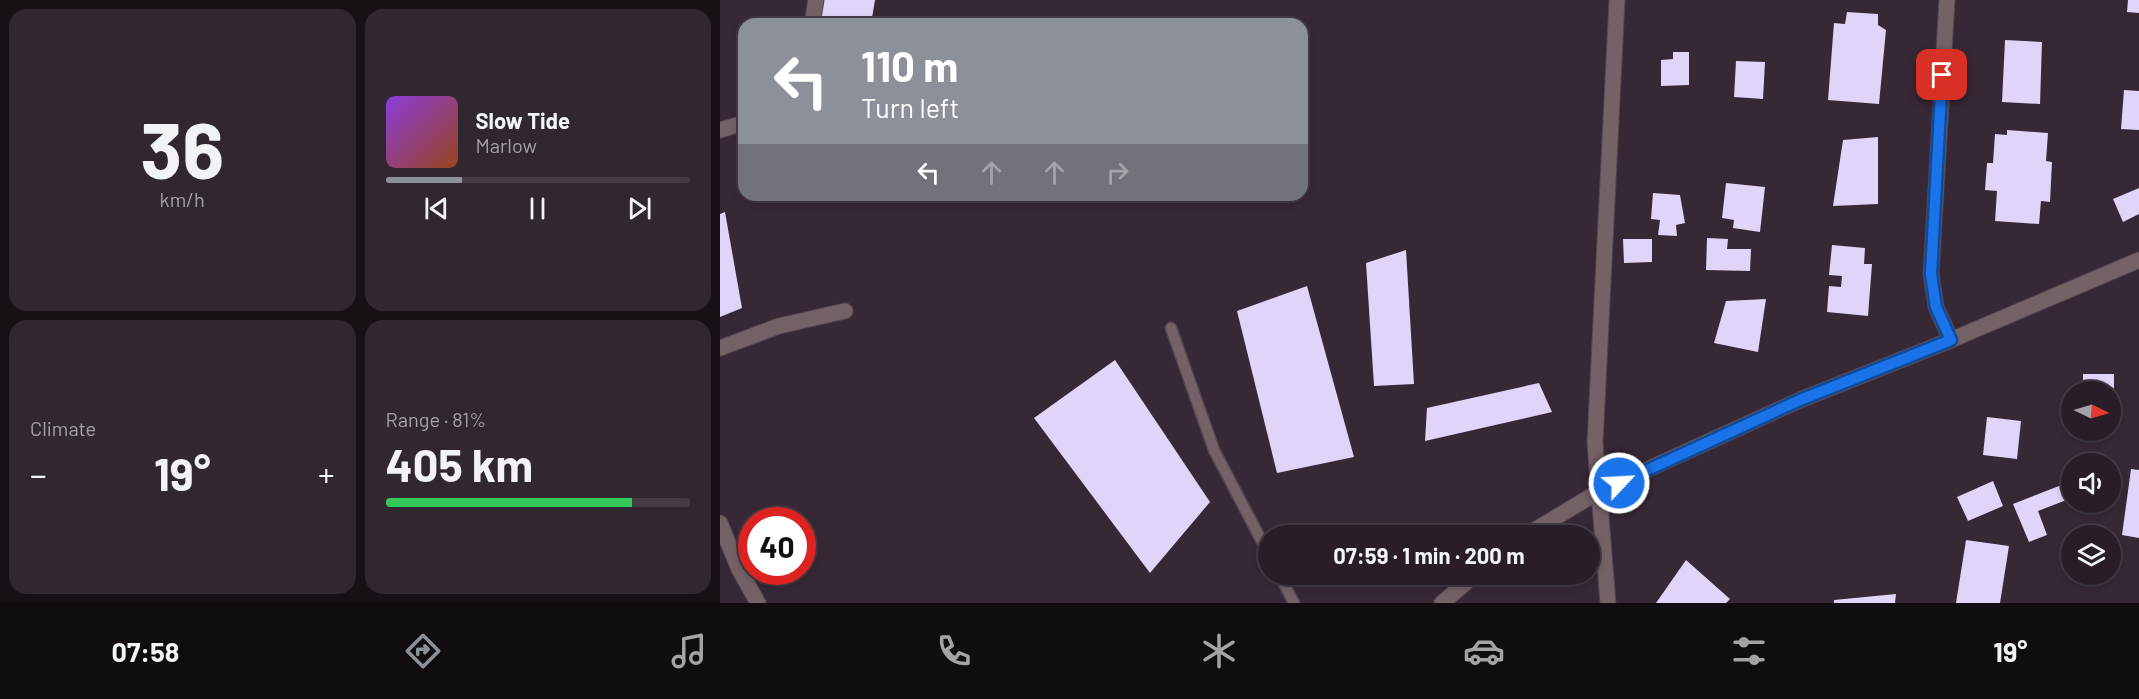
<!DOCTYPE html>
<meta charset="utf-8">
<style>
body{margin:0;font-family:Barlow,sans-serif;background:#312730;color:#f1f3f6;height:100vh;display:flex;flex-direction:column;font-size:22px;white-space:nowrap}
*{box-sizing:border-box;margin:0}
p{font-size:20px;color:#a5a2a8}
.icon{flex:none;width:33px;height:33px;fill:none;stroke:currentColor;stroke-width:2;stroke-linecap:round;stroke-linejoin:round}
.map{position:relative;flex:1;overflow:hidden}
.drawer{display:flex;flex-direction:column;gap:9px;padding:9px;background:#171016;width:720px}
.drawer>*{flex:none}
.hud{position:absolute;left:18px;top:18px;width:570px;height:183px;border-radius:18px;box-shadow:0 3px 9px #0003,0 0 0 2px #453c45;background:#8c9099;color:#fff;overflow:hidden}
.needle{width:39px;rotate:95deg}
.tools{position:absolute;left:1341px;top:381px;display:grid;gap:12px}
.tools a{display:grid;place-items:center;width:60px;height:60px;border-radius:50%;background:#291e28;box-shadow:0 3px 9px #0003,0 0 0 2px #453c45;font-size:30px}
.speed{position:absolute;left:18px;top:507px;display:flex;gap:12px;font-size:30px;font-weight:700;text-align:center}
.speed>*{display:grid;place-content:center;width:78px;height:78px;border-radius:50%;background:#291e28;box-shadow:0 3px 9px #0003,0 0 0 2px #453c45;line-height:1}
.speed .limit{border:9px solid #d22;background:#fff;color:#111}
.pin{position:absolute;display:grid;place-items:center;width:51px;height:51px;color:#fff;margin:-26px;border-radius:12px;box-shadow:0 3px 9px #0006}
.me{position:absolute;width:66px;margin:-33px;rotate:65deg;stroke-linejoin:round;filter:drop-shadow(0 0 4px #0008)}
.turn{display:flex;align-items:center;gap:21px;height:126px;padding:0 24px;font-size:27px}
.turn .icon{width:78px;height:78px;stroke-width:2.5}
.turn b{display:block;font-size:42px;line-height:51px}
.lanes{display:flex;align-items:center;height:57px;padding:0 24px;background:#0003;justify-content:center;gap:30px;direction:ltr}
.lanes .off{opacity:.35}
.big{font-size:45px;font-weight:700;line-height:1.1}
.drawer .tile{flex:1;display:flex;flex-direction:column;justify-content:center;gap:9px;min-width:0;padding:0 21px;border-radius:18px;background:#312730}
.drawer .dial{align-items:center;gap:0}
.dial b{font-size:78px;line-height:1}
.song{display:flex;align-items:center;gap:18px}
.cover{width:72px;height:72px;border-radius:9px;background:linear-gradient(135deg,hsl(270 70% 55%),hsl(20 70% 35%))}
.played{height:6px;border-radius:3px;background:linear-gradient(90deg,#8c9099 25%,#453c45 25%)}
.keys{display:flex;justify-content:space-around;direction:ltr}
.heat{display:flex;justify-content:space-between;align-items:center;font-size:33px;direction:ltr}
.charge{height:9px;border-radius:4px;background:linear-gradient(90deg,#34c759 81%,#453c45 0)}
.drawer .tiles{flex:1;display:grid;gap:9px;grid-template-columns:repeat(2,1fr)}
.trip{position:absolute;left:538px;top:525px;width:342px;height:60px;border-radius:30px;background:#291e28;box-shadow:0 3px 9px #0003,0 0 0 2px #453c45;font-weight:700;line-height:60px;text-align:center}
.menu{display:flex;height:96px;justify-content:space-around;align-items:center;background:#100c10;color:#a5a2a8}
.menu .icon{width:42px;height:42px}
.menu .current{color:#8c9099}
.menu b{font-size:27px;color:#f1f3f6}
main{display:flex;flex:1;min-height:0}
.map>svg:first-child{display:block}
</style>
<main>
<section class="drawer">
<div class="tiles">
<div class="tile dial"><b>36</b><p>km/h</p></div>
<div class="tile">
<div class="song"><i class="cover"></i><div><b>Slow Tide</b><p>Marlow</p></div></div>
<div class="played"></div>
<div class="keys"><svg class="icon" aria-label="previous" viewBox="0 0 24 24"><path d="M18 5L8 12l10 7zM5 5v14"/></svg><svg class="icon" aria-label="pause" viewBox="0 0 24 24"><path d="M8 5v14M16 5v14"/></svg><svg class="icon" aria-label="next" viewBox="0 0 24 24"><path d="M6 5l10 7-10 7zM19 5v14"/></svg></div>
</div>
<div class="tile"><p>Climate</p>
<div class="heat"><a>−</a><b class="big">19°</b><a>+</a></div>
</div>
<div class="tile"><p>Range · 81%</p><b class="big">405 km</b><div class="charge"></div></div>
</div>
</section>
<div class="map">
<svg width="1419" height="603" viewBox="0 0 1419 603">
<rect width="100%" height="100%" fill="#372835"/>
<g fill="#e0d4f8">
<path d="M 93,0 L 155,0 L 151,24 L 89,24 Z"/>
<path d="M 1408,0 L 1419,0 L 1419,13 L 1407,12 Z"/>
<path d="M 1127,12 L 1158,14 L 1158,25 L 1166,30 L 1159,104 L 1108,100 L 1114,23 L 1125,24 Z"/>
<path d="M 1285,40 L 1322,42 L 1320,104 L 1282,102 Z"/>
<path d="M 953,52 L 969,52 L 969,85 L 941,86 L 941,60 L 953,59 Z"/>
<path d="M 1016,61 L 1045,62 L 1043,99 L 1014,97 Z"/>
<path d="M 1404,90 L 1419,91 L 1419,130 L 1401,129 Z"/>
<path d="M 1287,130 L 1328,133 L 1326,161 L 1332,162 L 1330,202 L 1321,201 L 1319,224 L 1275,221 L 1277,191 L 1265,190 L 1267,163 L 1273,163 L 1275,134 L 1287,135 Z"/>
<path d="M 1158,137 L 1158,204 L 1113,206 L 1123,140 Z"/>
<path d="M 1006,183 L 1045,187 L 1040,232 L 1013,228 L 1014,220 L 1002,218 Z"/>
<path d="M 1419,188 L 1419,214 L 1403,222 L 1393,199 Z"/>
<path d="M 933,193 L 960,195 L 965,223 L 956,225 L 957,236 L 938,235 L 940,220 L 931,219 Z"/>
<path d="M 5,212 L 22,308 L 0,317 L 0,214 Z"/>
<path d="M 987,238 L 1008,239 L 1007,249 L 1031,249 L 1030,271 L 986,270 Z"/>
<path d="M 903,239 L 932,239 L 932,262 L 904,263 Z"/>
<path d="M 1112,245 L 1145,248 L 1144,264 L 1152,264 L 1148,316 L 1107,312 L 1109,286 L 1121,287 L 1122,276 L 1109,275 Z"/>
<path d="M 686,250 L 694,384 L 654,386 L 646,263 Z"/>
<path d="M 587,286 L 634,457 L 557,473 L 517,311 Z"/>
<path d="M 1046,299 L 1038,352 L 994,343 L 1006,301 Z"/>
<path d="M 395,360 L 490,502 L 430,573 L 314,418 Z"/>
<path d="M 1363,374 L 1394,374 L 1394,411 L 1390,411 L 1390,392 L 1363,392 Z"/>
<path d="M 819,383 L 832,412 L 705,441 L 707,408 Z"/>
<path d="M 1267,417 L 1301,421 L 1297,459 L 1263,455 Z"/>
<path d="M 1411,469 L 1419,470 L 1419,538 L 1402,535 Z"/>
<path d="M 1273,481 L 1283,506 L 1248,521 L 1237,497 Z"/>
<path d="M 1344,484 L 1349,499 L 1318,511 L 1327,535 L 1309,542 L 1293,504 Z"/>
<path d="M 1246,540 L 1289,546 L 1280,603 L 1236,603 Z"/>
<path d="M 966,560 L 1010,599 L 1006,603 L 936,603 Z"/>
<path d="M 1176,594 L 1175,603 L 1114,603 L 1114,600 Z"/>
</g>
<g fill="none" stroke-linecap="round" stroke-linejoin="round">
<defs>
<g id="service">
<path d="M 451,328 L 494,450 L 549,555"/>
<path d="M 559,574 L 574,603"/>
</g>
<g id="minor">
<path d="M 1227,0 L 1211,274 L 1216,307 L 1231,340"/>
<path d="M 92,24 L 96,0"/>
<path d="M 0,130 L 24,123"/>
<path d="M 0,348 L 59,326 L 125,311"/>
<path d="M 0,523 L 19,569 L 38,603"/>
<path d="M 888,603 L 875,443 L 897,0"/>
</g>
<g id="tertiary">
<path d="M 805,536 L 878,492 L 1080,400 L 1231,340 L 1419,260"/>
<path d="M 722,603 L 756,574"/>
</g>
</defs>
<use href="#service" stroke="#544652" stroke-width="13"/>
<use href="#minor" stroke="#544652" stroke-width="17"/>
<use href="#tertiary" stroke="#544652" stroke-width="17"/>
<use href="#service" stroke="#746266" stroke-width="10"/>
<use href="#minor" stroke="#746266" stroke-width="15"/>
<use href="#tertiary" stroke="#746266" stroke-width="15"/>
</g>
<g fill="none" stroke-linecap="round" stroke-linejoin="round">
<defs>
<path id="route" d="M 899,483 L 1080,400 L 1231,340 L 1216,307 L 1211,274 L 1222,75"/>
</defs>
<use href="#route" stroke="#114b97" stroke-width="15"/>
<use href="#route" stroke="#1a73e8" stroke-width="10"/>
</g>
</svg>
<div class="tools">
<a><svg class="needle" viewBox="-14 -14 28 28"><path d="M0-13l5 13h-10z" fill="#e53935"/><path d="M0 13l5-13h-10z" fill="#a5a2a8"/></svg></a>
<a><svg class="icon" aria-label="sound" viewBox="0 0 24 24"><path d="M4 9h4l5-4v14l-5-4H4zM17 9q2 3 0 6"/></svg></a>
<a><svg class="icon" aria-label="layers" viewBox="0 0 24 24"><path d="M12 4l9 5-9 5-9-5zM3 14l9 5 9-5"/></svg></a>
</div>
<div class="speed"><div class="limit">40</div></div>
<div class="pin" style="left:1222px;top:75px;background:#d93025"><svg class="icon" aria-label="arrive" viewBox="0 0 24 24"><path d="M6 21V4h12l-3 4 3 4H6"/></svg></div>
<svg class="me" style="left:899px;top:483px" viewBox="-20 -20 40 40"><circle r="17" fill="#1a73e8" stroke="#fff" stroke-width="3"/><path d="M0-11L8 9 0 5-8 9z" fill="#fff"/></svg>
<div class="trip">07:59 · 1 min · 200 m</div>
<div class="hud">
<div class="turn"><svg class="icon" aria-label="left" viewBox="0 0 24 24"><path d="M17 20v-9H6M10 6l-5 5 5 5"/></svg><div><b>110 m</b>Turn left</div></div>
<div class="lanes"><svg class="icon" aria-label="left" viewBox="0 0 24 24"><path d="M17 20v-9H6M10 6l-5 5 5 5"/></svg><svg class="icon off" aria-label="ahead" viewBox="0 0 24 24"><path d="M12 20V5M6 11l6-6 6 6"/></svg><svg class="icon off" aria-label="ahead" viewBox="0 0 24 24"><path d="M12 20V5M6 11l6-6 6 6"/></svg><svg class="icon off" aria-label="right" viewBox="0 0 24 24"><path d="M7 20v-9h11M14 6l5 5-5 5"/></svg></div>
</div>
</div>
</main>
<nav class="menu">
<b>07:58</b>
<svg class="icon current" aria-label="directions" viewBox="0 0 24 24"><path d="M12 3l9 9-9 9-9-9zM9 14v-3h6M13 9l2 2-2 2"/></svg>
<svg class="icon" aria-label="music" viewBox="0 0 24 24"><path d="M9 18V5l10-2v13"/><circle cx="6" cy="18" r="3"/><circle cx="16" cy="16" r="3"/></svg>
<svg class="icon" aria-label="phone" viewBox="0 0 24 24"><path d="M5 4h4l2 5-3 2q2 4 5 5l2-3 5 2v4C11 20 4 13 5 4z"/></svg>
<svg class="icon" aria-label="climate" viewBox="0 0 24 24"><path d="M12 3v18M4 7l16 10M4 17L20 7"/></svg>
<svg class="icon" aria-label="car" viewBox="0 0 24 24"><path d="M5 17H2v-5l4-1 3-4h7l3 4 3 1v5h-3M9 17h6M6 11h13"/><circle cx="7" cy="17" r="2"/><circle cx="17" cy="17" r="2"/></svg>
<svg class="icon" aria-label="filters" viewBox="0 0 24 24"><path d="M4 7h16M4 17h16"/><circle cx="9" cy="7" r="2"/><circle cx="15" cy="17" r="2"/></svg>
<b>19°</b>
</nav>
